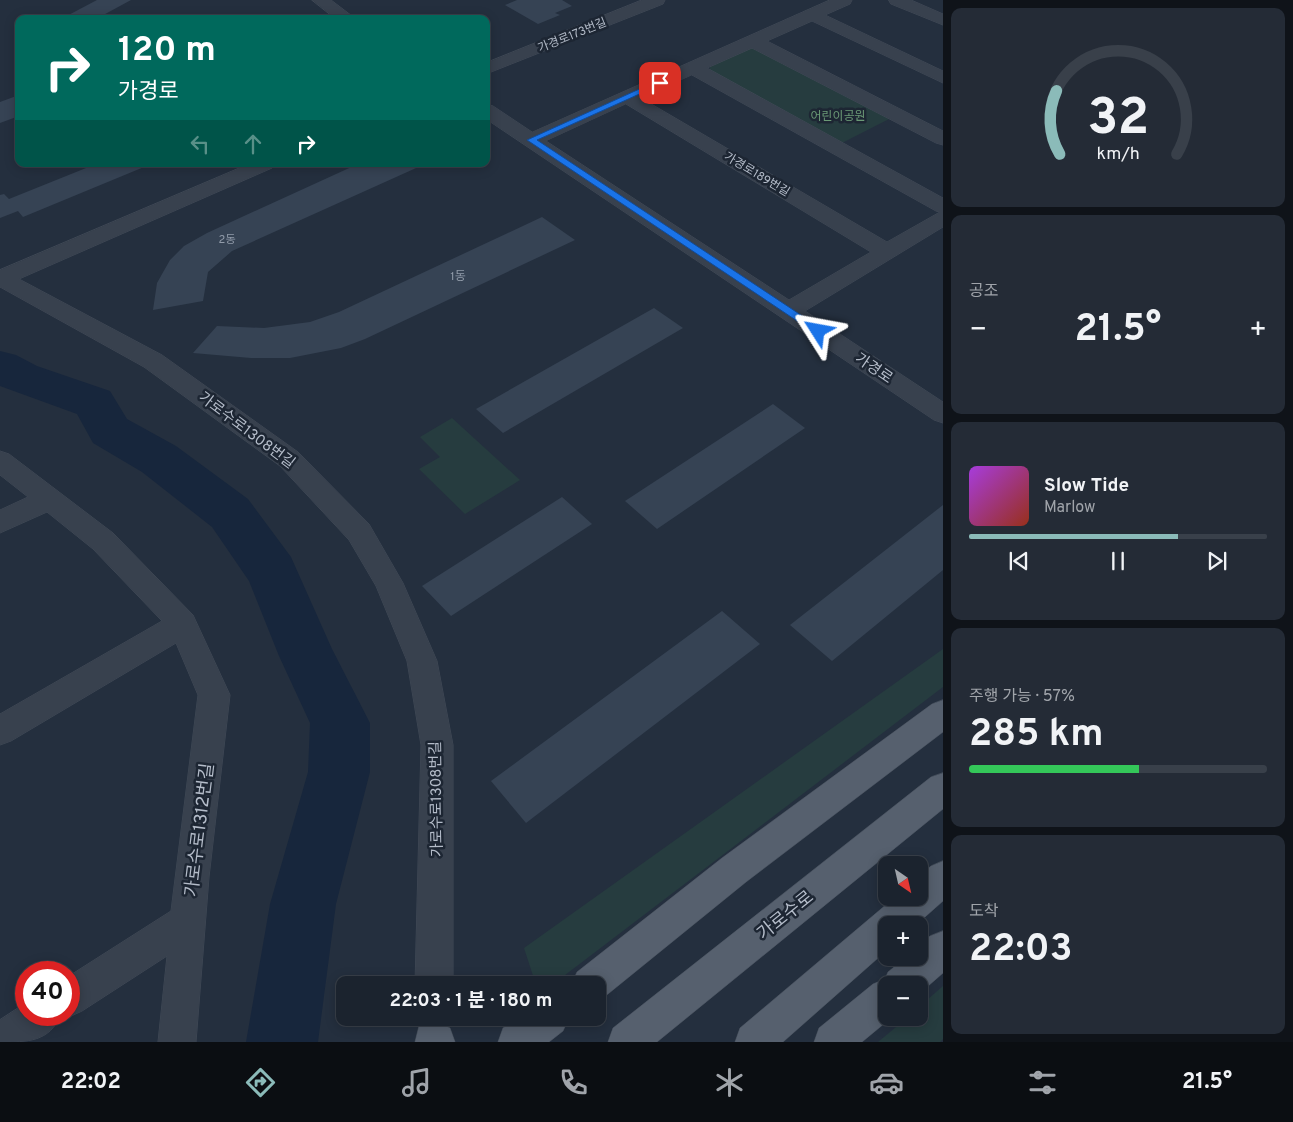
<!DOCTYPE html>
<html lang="ko">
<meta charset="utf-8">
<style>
body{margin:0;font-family:Overpass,"Noto Sans KR",sans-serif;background:#242b36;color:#f1f3f6;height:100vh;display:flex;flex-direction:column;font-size:19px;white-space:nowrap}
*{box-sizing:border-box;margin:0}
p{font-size:16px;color:#a0a4aa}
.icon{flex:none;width:28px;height:28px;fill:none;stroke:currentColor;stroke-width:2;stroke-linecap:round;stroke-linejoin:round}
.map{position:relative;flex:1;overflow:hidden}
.side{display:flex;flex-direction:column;gap:8px;padding:8px;background:#0f1319;width:350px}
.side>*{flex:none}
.top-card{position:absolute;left:15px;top:15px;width:475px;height:152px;border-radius:10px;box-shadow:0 2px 12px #0003,0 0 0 1px #39404a;background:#00695c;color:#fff;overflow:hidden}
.needle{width:32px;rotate:146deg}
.tools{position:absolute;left:878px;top:856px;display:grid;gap:10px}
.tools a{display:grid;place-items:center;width:50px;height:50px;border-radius:10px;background:#1b232e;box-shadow:0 2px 12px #0003,0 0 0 1px #39404a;font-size:25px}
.speed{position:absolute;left:15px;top:961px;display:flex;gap:10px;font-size:25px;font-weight:700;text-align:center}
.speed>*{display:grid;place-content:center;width:65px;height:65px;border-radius:50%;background:#1b232e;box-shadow:0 2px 12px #0003,0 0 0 1px #39404a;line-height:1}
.speed .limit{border:8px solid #d22;background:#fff;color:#111}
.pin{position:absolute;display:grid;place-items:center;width:42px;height:42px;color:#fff;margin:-21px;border-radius:10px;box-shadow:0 2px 8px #0006}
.me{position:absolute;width:55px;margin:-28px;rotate:304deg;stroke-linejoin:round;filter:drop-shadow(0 0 4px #0008)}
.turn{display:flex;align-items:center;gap:18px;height:105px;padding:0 20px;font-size:22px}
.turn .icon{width:65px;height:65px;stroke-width:2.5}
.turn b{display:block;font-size:35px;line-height:42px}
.lanes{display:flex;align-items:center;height:48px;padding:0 20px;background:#0003;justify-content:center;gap:25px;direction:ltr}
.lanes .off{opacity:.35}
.big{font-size:38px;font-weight:700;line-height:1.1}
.side .card{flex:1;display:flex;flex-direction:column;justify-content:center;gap:8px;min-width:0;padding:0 18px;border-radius:10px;background:#242b36}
.side .dial{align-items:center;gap:0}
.dial svg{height:130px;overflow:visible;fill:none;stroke:#39404a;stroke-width:7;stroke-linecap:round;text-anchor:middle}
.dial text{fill:#f1f3f6;stroke:none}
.song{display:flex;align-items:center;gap:15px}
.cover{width:60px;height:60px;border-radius:8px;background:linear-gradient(135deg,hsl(280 70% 55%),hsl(10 70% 35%))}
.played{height:5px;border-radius:2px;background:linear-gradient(90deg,#8bbbb9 70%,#39404a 70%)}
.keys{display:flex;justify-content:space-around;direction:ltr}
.heat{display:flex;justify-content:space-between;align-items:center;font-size:28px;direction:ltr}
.charge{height:8px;border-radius:4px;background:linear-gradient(90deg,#34c759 57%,#39404a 0)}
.trip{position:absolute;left:336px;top:976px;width:270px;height:50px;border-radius:10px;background:#1b232e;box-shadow:0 2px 12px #0003,0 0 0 1px #39404a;font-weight:700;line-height:50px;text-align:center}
.menu{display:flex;height:80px;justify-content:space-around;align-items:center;background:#0b0e12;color:#a0a4aa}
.menu .icon{width:35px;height:35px}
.menu .active{color:#8bbbb9}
.menu b{font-size:22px;color:#f1f3f6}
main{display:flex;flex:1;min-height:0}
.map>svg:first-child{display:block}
</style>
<main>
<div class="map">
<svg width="943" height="1042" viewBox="0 0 943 1042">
<rect width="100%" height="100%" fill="#242f3e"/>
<g fill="#263c3f">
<path d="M 750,47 L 761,48 L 893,117 L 840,144 L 710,72 L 710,67 Z"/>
<path d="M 452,418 L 520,480 L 465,514 L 419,469 L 440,457 L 420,437 Z"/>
<path d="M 943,649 L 943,687 L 552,985 L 536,985 L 524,948 Z"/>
<path d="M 943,986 L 943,1039 L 940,1042 L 878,1042 L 907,1018 L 919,1018 L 919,1007 Z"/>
</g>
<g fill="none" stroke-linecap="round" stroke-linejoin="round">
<path fill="#17263c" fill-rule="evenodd" d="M 0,351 L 16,355 L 37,366 L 110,391 L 127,419 L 176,446 L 248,499 L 291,557 L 332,649 L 370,723 L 370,772 L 336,904 L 318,1042 L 246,1042 L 270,904 L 308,772 L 310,723 L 279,656 L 249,581 L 212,527 L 142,472 L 93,443 L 77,414 L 0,386 Z"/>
</g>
<g fill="#364354">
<path d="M 97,0 L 131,0 L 96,19 L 61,19 Z"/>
<path d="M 517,0 L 562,0 L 572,6 L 555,13 L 560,15 L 538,24 L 505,5 Z"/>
<path d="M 19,95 L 19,116 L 0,123 L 0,102 Z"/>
<path d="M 96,164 L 140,164 L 144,167 L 23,217 L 18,211 L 0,218 L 0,195 L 4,194 L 9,199 Z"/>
<path d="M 358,164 L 425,164 L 232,251 L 208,272 L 203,301 L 153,310 L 157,283 L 170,260 L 184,246 L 207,233 Z"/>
<path d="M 542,217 L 575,240 L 365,339 L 341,348 L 290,358 L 251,358 L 193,353 L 217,326 L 264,328 L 310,322 L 339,312 Z"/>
<path d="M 654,308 L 683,328 L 503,433 L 476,409 Z"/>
<path d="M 773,404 L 805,428 L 657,529 L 625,501 Z"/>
<path d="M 562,497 L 592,524 L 451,616 L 422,586 Z"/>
<path d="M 943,505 L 943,570 L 832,661 L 790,625 Z"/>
<path d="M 722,611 L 760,644 L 526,823 L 491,781 Z"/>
</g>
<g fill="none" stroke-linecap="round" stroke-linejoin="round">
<defs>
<g id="minor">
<path d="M 312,0 L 331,0 L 356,19 L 336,19 Z"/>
<path d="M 642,0 L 665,0 L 663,4 L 486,74 L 486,63 Z"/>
<path d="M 830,0 L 852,0 L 850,4 L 825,15 L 943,71 L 943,83 L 812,21 L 767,41 L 943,131 L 943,145 L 936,143 L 752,48 L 707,68 L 943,198 L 943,227 L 805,311 L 943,402 L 943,423 L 934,420 L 486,119 L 486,104 L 493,106 L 532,132 ZM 692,75 L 936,211 L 940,212 L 887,242 L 641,98 ZM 626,104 L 871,252 L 789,300 L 546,141 Z"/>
<path d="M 889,0 L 911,0 L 943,14 L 943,25 L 891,4 Z"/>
<path d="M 249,164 L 275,164 L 272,168 L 19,279 L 162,355 L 298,452 L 369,524 L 403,583 L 437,661 L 453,745 L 453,985 L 415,985 L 421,745 L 407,661 L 376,586 L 349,540 L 280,466 L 144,367 L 0,287 L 0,270 Z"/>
<path d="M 0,451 L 9,454 L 113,533 L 193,615 L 230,695 L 209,877 L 196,1042 L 158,1042 L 167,956 L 82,1011 L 69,1017 L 65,1015 L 69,1015 L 69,976 L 171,911 L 198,695 L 176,643 L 11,741 L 0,745 L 0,714 L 162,621 L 93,549 L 47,512 L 0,533 L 0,510 L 28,497 L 0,475 Z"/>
<path d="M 26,1003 L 26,1015 L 61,1015 C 49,1042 28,1042 0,1042 L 0,1020 Z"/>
</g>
<g id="major">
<path d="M 943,700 L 943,732 L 746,882 L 603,998 L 598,1001 L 598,985 L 571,985 L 577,972 L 722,858 L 932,704 Z"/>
<path d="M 943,773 L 943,809 L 657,1042 L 608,1042 L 613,1028 L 931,777 Z"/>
<path d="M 943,861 L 943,901 L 916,925 L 886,925 L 886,951 L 783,1042 L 735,1042 L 740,1028 L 894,898 L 919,898 L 919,876 L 931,866 Z"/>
<path d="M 943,931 L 943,973 L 919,994 L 919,985 L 886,985 L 886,1018 L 891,1018 L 862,1042 L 814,1042 L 819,1028 L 873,984 L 885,979 L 888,972 L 905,958 L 919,958 L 919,946 L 930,936 Z"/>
<path d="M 519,1018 L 569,1018 L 563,1031 L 549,1042 L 498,1042 L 503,1028 Z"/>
<path d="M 433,1021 L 450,1028 L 455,1042 L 415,1042 L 419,1026 Z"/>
</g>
</defs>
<use href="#minor" stroke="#414a57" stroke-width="1"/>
<use href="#major" stroke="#414a57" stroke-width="1"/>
<use href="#minor" fill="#38414e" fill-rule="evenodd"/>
<use href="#major" fill="#56606e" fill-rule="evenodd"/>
</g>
<path fill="#1a73e8" stroke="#114b97" d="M 657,81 L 664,83 L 537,140 L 822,329 L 822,333 L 815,333 L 527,140 Z"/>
<g text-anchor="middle" stroke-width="5" stroke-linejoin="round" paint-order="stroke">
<g font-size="11" fill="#929caa">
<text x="227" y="243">2동</text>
</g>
<g font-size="12" fill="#b4bcc9" stroke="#1d2633">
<text transform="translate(572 35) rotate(-22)" y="4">가경로173번길</text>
<text transform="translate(757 174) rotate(31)" y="4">가경로189번길</text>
</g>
<g font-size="12" fill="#6b9a76" stroke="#1d2633">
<text x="838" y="120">어린이공원</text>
</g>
<g font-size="12" fill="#929caa">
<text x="458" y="280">1동</text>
</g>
<g font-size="15" fill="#b4bcc9" stroke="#1d2633">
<text transform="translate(874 368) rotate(34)" y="5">가경로</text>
<text transform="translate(247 430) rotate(37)" y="5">가로수로1308번길</text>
<text transform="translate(436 799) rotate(-91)" y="5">가로수로1308번길</text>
</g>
<g font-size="18" fill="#b4bcc9" stroke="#1d2633">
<text transform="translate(199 830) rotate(-83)" y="6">가로수로1312번길</text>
<text transform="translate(785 915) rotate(-39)" y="6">가로수로</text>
</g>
</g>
</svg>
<div class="tools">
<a><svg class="needle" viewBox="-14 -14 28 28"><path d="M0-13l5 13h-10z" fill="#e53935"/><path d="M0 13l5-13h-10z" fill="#a0a4aa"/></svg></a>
<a>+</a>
<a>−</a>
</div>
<div class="speed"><div class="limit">40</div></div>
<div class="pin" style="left:660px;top:83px;background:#d93025"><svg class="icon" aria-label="arrive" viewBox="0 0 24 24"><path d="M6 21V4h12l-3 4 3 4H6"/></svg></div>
<svg class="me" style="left:818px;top:331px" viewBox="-20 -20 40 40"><path d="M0-17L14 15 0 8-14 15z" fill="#1a73e8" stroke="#fff" stroke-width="4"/></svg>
<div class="trip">22:03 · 1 분 · 180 m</div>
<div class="top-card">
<div class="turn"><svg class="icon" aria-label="right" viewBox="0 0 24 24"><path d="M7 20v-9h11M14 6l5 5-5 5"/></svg><div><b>120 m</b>가경로</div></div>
<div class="lanes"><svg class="icon off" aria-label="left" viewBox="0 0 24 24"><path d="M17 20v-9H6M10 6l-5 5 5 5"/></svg><svg class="icon off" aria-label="ahead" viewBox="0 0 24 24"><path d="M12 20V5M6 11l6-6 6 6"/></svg><svg class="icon" aria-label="right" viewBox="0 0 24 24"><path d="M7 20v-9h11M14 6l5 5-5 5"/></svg></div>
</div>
</div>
<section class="side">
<div class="card dial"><svg viewBox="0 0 100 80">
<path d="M14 69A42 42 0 1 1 86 69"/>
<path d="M14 69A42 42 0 0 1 12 30" stroke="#8bbbb9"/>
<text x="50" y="56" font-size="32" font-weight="700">32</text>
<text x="50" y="72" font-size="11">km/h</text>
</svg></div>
<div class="card"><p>공조</p>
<div class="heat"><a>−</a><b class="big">21.5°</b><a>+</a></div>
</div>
<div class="card">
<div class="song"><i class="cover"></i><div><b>Slow Tide</b><p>Marlow</p></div></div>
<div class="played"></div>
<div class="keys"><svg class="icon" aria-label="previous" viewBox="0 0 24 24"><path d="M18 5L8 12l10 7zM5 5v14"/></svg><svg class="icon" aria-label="pause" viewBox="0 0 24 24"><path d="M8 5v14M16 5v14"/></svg><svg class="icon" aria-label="next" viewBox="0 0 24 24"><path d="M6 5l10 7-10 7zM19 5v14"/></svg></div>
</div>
<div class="card"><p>주행 가능 · 57%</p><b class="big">285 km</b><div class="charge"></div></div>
<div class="card"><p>도착</p><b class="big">22:03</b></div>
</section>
</main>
<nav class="menu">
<b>22:02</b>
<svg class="icon active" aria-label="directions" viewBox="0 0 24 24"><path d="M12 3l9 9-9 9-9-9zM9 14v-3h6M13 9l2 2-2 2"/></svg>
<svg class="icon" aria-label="music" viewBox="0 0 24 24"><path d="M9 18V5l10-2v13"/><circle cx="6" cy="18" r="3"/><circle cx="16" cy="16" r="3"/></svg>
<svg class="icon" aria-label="phone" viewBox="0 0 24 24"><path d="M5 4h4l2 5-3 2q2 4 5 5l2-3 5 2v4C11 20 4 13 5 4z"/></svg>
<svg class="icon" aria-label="climate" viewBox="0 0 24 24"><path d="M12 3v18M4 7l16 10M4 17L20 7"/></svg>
<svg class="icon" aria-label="car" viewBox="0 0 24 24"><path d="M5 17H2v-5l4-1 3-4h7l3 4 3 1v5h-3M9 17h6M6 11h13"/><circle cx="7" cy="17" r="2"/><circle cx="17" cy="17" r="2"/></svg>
<svg class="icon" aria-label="filters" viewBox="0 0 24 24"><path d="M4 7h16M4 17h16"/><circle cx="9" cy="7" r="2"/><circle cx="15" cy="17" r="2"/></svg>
<b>21.5°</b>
</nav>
